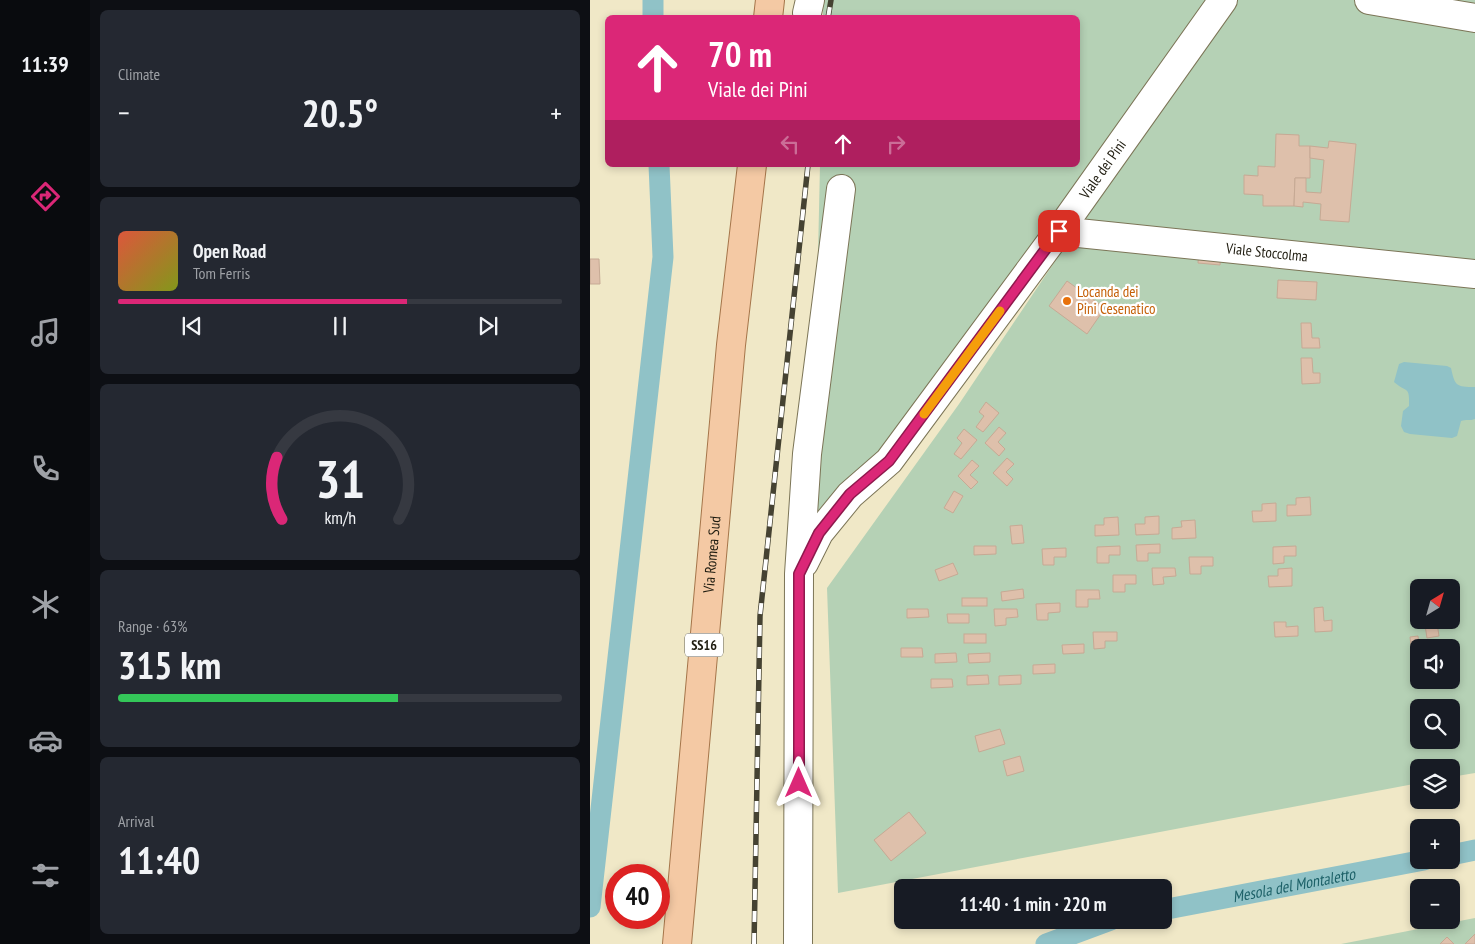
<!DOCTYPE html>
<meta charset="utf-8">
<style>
body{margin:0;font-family:"PT Sans Narrow",sans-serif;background:#242831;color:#f1f3f6;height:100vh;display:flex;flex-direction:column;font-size:19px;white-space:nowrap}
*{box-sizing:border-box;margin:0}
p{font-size:16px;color:#9ea1a6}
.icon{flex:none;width:28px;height:28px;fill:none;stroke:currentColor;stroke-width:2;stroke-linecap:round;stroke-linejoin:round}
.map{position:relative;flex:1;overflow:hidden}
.drawer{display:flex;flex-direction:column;gap:10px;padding:10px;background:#0d0f14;width:500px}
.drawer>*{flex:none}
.hud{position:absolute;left:15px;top:15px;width:475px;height:152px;border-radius:8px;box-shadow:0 2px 8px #0003;background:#db2777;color:#fff;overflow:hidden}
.needle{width:32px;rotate:37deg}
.fabs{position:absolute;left:820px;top:579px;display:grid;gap:10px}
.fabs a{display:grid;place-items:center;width:50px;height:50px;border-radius:8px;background:#171b24;box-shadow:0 2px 8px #0003;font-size:25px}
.speed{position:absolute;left:15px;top:864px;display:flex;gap:10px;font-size:25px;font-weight:700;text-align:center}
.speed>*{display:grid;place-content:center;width:65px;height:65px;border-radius:50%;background:#171b24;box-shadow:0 2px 8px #0003;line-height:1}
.speed .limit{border:8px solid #d22;background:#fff;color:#111}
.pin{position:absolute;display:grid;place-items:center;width:42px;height:42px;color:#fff;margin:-21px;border-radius:10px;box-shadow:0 2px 8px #0006}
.me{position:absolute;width:55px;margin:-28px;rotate:0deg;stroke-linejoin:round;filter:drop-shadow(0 0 4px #0008)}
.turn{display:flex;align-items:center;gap:18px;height:105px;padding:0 20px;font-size:22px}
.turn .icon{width:65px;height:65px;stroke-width:2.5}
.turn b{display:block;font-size:35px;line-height:42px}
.lanes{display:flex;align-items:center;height:48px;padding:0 20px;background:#0003;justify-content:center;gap:25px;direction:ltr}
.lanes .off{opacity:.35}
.big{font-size:38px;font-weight:700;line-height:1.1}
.drawer .card{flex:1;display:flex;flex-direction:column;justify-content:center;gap:8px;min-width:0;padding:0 18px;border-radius:8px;background:#242831}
.drawer .dial{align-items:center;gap:0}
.dial svg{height:130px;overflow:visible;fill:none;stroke:#363941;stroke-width:7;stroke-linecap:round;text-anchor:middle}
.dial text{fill:#f1f3f6;stroke:none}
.song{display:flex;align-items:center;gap:15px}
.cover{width:60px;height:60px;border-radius:8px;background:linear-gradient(135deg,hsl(10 70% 55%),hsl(70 70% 35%))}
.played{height:5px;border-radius:2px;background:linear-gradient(90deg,#db2777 65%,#363941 65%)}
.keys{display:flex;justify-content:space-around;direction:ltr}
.heat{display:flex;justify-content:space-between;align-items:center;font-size:28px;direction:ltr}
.charge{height:8px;border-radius:4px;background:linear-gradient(90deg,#34c759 63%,#363941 0)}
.trip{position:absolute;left:304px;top:879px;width:278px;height:50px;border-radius:8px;background:#171b24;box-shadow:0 2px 8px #0003;font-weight:700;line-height:50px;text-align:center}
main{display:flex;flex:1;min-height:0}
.dock{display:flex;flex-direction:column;width:90px;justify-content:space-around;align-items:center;background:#090b0e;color:#9ea1a6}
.dock .icon{width:35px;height:35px}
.dock .active{color:#db2777}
.dock b{font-size:22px;color:#f1f3f6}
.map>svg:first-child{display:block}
</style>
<main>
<nav class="dock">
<b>11:39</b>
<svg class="icon active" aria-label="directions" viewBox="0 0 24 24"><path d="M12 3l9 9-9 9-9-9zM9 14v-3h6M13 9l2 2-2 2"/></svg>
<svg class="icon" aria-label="music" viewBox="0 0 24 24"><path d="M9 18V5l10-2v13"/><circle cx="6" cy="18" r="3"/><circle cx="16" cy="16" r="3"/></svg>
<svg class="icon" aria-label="phone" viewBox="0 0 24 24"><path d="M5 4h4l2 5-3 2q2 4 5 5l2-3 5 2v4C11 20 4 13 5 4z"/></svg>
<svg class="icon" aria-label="climate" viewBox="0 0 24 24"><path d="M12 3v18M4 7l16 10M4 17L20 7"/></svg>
<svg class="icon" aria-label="car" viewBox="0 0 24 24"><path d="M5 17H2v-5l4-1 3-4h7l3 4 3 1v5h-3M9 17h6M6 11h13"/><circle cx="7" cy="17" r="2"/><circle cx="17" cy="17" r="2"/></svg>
<svg class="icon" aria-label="filters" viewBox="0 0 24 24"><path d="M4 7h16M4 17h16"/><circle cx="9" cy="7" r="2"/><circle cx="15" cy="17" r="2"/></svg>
</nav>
<section class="drawer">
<div class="card"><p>Climate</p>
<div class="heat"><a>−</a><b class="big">20.5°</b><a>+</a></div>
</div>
<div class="card">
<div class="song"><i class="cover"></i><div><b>Open Road</b><p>Tom Ferris</p></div></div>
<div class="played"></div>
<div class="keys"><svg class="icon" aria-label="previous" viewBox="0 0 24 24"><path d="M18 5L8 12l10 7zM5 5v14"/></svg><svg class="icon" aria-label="pause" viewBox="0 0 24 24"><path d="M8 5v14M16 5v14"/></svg><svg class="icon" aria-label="next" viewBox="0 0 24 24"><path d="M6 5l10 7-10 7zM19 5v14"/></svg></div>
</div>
<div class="card dial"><svg viewBox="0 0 100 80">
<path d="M14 69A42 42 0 1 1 86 69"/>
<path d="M14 69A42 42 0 0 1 11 31" stroke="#db2777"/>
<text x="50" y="56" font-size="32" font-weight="700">31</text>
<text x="50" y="72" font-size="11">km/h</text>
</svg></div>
<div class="card"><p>Range · 63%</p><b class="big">315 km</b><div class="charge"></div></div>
<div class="card"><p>Arrival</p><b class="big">11:40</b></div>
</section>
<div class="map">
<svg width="885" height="944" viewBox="0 0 885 944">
<rect width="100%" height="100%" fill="#f0e8c7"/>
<g fill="#b5d1b5" fill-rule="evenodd">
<path d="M 233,0 L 885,0 L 885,279 L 469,231 L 209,574 L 225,390 L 230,165 L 488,165 L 488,18 L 233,17 Z"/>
<path d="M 478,242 L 885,284 L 885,773 L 861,777 L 861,768 L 829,768 L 829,783 L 248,893 L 237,588 L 369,404 ZM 829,588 L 861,588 L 861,620 L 829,620 ZM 829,648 L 861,648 L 861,680 L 829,680 ZM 829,708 L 861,708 L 861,740 L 829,740 Z"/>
<path d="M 885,918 L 885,944 L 751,944 Z"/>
</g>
<path fill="#90c2c7" d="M 814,362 L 857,366 L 861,368 C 865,386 866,387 885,387 L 885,419 C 880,421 876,419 871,421 L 867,436 L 862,438 L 820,434 L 814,432 L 811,426 L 813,411 L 819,406 C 820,385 816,393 804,382 L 809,364 Z"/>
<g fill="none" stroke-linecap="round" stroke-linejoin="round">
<g stroke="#90c2c7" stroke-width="21">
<path d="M 63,0 L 63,18"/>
<path d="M 861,855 L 885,850"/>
<path d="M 0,907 L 73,257 L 69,165"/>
<path id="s1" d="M 572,910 L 834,860"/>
<path d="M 456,944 L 521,920"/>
</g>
</g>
<g fill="#dec0ab" stroke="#c6a994">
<path d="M 686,134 L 709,135 L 709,146 L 720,146 L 720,178 L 705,178 L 704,206 L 673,206 L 673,195 L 654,194 L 654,175 L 668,176 L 668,166 L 685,167 Z"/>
<path d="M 739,141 L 766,144 L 759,222 L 730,220 L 731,204 L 713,202 L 713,207 L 704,206 L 705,178 L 716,178 L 716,192 L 731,193 L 734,160 L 720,158 L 720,146 L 738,148 Z"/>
<path d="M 609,250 L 631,253 L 630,265 L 608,263 Z"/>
<path d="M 0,259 L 9,259 L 10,284 L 0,284 Z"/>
<path d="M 688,280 L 727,282 L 726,300 L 687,298 Z"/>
<path d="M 477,281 L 515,308 L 497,334 L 459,306 Z"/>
<path d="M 711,323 L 721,323 L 722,338 L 729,338 L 730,348 L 712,348 Z"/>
<path d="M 711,358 L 722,358 L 723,373 L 730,373 L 730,383 L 712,384 Z"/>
<path d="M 396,402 L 409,413 L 393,432 L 386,427 L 394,416 L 389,412 Z"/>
<path d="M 409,427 L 416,433 L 408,442 L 415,449 L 409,456 L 395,443 Z"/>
<path d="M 374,429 L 387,440 L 371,459 L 364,454 L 372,443 L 367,438 Z"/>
<path d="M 417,458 L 424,464 L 416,472 L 423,479 L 417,486 L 403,473 Z"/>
<path d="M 382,460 L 389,466 L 380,475 L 388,482 L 381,489 L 368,476 Z"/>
<path d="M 364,491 L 373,496 L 363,513 L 354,508 Z"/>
<path d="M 720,497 L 721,515 L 697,516 L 697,505 L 706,505 L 706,498 Z"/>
<path d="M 686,503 L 686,521 L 663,522 L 662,511 L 672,511 L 672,504 Z"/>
<path d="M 569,516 L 569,534 L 546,535 L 545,524 L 555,524 L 555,517 Z"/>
<path d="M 528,517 L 529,535 L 505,536 L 505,525 L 514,525 L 514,518 Z"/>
<path d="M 605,520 L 606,538 L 582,539 L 582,528 L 592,527 L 591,521 Z"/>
<path d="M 432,525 L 434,543 L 422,544 L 420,526 Z"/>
<path d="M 570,544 L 570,553 L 558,553 L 558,561 L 547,561 L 546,545 Z"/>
<path d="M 384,546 L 406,546 L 406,554 L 384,555 Z"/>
<path d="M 530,546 L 530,555 L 519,555 L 519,563 L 507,563 L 507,547 Z"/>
<path d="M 706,546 L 706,556 L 694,556 L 694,563 L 683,564 L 683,547 Z"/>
<path d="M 476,548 L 476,557 L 464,557 L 464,565 L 453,565 L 452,549 Z"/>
<path d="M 599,557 L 623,557 L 623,566 L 611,566 L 611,574 L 600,574 Z"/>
<path d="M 363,563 L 368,574 L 349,581 L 345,570 Z"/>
<path d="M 562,568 L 585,568 L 586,576 L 573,577 L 574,584 L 563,585 Z"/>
<path d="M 702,568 L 702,586 L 679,587 L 678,576 L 688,576 L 688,569 Z"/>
<path d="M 523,575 L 546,575 L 546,584 L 535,584 L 535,592 L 523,592 Z"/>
<path d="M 433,589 L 434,598 L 412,601 L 411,592 Z"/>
<path d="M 486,590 L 509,590 L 510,599 L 498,599 L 498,607 L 486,607 Z"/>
<rect x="372" y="598" width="25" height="8"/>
<path d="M 470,603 L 470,612 L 458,613 L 458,620 L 447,620 L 446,604 Z"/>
<path d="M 733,607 L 734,621 L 742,620 L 742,631 L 725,632 L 724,608 Z"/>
<path d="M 317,609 L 338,609 L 339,617 L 317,618 Z"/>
<path d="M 404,609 L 427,609 L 428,617 L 416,618 L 416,625 L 405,626 Z"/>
<path d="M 357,614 L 379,614 L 379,623 L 358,623 Z"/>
<path d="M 684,622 L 696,622 L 696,627 L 708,626 L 708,636 L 685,637 Z"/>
<path d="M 847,623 L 849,636 L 837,638 L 835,625 Z"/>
<path d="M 503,632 L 527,632 L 527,641 L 515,641 L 515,648 L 504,649 Z"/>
<rect x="374" y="634" width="22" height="9"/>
<path d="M 828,636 L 829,645 L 821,646 L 820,637 Z"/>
<path d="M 494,644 L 494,653 L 473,654 L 472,645 Z"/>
<path d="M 311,648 L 332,648 L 333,657 L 311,657 Z"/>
<path d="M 366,653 L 367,662 L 345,663 L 345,654 Z"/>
<path d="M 400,653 L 400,662 L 379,663 L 378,654 Z"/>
<path d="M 465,664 L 465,673 L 443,674 L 443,665 Z"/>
<path d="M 398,675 L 399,684 L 377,685 L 377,676 Z"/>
<path d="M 431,675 L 431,684 L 409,685 L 409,676 Z"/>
<path d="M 341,679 L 362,679 L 363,687 L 341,688 Z"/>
<path d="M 410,729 L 415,744 L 389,752 L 385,736 Z"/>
<path d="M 430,756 L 434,771 L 417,776 L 413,761 Z"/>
<path d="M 319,812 L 336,833 L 301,861 L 284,840 Z"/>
<path d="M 885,934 L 885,944 L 875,944 Z"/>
<path d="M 857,937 L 864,944 L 850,944 Z"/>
</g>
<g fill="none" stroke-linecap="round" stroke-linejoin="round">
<defs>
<g id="minor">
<path d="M 779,0 L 885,18"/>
<path d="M 217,13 L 220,0"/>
<path id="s2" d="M 469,231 L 885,274"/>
<path id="s3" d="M 214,563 L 229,533 L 260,495 L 299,461 L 469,231 L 633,0"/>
<path d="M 208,944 L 209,574 L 217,454 L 251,189"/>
</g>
<g id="major">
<path d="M 178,18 L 180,0"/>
<path id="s4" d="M 87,944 L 141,345 L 162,165"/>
</g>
</defs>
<use href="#minor" stroke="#7c7557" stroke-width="30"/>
<use href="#major" stroke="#a5754a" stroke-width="30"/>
<use href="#minor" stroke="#fff" stroke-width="28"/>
<use href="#major" stroke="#f4c9a4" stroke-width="28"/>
<defs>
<g id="rail">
<path d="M 238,18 L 241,0"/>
<path d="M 164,944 L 170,616 L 218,165"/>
</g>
</defs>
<use href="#rail" stroke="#454232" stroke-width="5.5"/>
<use href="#rail" stroke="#fff" stroke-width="4" stroke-dasharray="11" stroke-linecap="butt"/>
</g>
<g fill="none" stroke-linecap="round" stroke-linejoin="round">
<defs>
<path id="route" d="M 209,783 L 209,574 L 229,533 L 260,494 L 299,461 L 469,231"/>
</defs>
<use href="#route" stroke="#8e194d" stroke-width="12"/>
<use href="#route" stroke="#db2777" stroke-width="9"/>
<path stroke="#f59e0b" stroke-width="9" d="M 334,414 L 410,311"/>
</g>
<circle fill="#e8710a" stroke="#fff" stroke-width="2" cx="477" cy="301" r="5"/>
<g text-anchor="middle" stroke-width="4.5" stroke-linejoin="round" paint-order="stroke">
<rect fill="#fff" stroke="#636158" stroke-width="1" x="95" y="633.5" width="38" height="23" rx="4"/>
<g font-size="14" font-weight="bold" fill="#201d11">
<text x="114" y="650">SS16</text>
</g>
<g font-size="15" fill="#201d11" stroke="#fff">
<text dy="5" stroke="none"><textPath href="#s3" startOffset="496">Viale dei Pini</textPath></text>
<text dy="5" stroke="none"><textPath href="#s2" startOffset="209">Viale Stoccolma</textPath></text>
<text dy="5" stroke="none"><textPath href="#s4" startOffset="391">Via Romea Sud</textPath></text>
</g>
<g font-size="15" fill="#c56008" stroke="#fff" text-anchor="start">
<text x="487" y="297">Locanda dei<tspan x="487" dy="17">Pini Cesenatico</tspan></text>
</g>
<g font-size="16" font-style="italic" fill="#1d6168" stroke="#fff">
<text dy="6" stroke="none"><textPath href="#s1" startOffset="134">Mesola del Montaletto</textPath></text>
</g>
</g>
</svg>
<div class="fabs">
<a><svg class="needle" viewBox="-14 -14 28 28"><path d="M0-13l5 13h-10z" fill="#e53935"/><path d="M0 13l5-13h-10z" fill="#9ea1a6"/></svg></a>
<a><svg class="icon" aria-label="sound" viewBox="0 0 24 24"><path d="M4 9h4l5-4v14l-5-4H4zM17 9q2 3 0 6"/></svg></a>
<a><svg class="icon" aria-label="search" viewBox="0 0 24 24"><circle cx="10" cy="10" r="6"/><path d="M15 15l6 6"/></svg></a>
<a><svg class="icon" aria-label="layers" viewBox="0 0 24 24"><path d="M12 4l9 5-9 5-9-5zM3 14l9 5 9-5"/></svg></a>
<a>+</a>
<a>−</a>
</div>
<div class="speed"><div class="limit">40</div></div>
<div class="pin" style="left:469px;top:231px;background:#d93025"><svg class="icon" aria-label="arrive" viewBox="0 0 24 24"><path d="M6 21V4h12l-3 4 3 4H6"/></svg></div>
<svg class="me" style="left:209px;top:783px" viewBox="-20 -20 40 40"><path d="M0-17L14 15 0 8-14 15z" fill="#db2777" stroke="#fff" stroke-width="4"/></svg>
<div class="trip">11:40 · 1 min · 220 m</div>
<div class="hud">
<div class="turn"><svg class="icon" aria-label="ahead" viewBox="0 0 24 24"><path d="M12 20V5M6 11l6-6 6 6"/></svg><div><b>70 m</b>Viale dei Pini</div></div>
<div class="lanes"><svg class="icon off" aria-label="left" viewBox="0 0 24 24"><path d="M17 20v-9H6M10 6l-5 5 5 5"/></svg><svg class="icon" aria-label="ahead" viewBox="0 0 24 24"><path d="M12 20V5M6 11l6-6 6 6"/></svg><svg class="icon off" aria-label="right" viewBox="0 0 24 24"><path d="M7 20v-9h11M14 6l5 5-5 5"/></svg></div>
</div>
</div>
</main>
